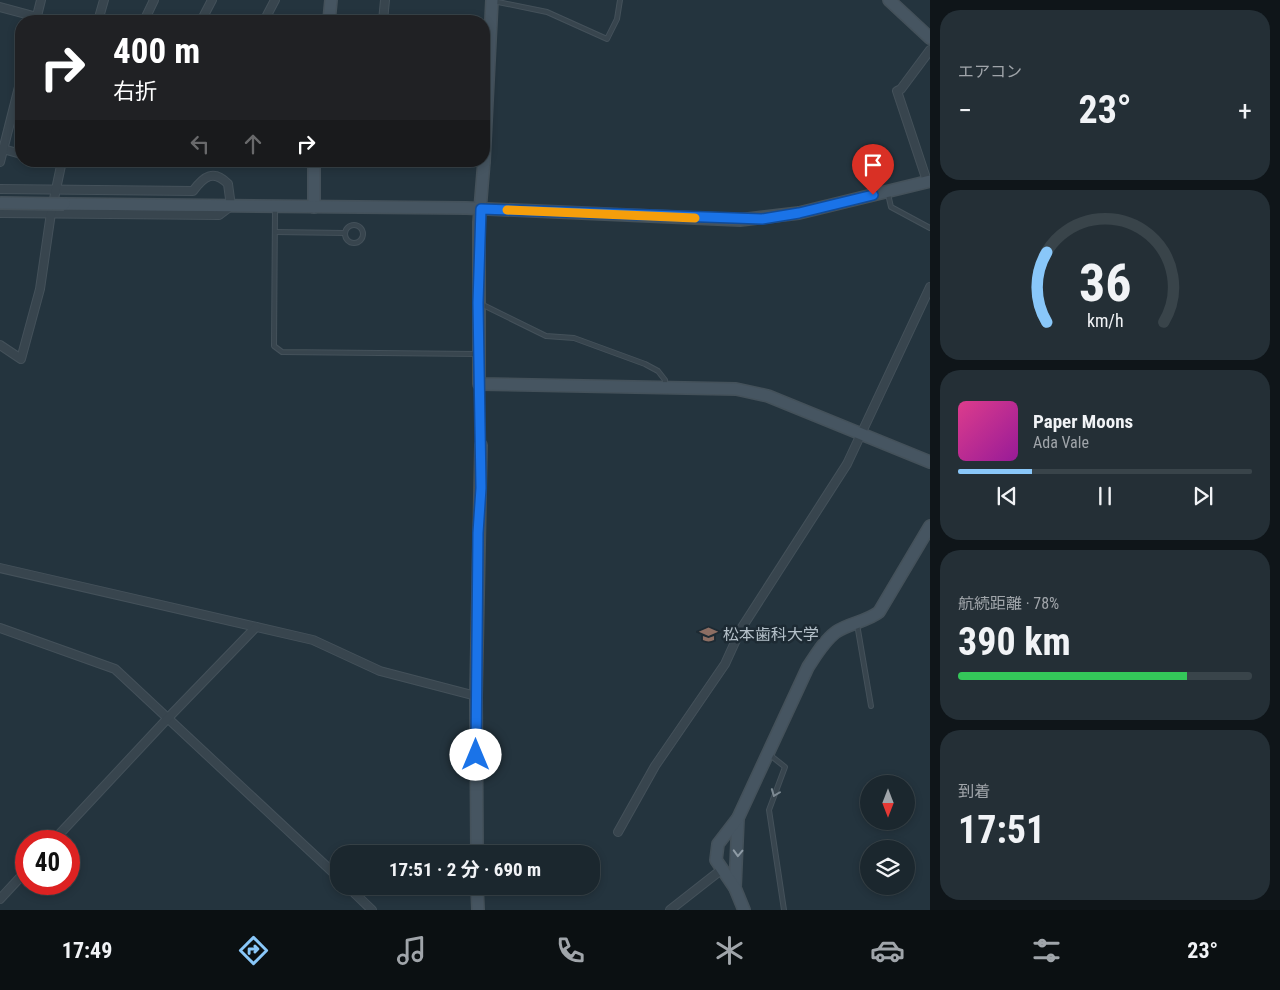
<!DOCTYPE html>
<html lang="ja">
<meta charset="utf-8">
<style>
body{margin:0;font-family:"Roboto Condensed","Noto Sans JP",sans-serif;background:#242f36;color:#f1f3f6;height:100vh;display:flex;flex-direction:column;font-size:19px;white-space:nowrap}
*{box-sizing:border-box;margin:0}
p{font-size:16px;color:#a0a5aa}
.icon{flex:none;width:28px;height:28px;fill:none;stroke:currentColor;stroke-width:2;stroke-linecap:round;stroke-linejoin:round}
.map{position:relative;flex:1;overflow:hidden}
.drawer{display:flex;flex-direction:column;gap:10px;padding:10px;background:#0f1519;width:350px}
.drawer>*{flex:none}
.banner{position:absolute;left:15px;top:15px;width:475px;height:152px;border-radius:20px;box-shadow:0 2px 8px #0003,0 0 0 1px #39444a;background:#202124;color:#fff;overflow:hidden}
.needle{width:32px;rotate:180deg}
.fabs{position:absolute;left:860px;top:775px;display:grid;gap:10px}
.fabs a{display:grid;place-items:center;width:55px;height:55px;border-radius:50%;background:#1b272e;box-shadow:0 2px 8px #0003,0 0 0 1px #39444a;font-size:25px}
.speed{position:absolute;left:15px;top:830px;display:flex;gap:10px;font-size:25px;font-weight:700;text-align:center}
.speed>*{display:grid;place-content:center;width:65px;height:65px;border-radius:50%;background:#1b272e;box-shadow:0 2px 8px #0003,0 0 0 1px #39444a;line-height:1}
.speed .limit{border:8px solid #d22;background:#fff;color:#111}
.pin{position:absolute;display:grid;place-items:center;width:42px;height:42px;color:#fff;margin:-51px -21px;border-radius:50% 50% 50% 0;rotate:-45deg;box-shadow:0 0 5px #0007}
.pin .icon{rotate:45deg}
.me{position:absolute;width:55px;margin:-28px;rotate:0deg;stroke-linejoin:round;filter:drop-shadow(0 0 4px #0008)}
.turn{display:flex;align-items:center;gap:18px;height:105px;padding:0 15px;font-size:22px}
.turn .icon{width:65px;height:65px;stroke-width:2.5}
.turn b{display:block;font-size:35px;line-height:42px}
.lanes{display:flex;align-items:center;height:48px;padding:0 15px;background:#0003;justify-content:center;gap:25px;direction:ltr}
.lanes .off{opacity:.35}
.big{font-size:38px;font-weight:700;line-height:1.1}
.drawer .tile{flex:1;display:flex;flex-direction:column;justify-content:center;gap:8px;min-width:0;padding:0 18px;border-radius:20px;background:#242f36}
.drawer .dial{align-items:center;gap:0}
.dial svg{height:130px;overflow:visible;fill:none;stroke:#39444a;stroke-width:7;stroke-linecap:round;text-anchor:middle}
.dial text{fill:#f1f3f6;stroke:none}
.song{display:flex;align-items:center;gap:15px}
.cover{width:60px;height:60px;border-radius:8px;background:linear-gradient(135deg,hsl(330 70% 55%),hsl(300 70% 35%))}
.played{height:5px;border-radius:2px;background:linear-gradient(90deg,#89c7f9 25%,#39444a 25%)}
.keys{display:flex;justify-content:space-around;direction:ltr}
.heat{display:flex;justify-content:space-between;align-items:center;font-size:28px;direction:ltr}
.charge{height:8px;border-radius:4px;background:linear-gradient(90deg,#34c759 78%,#39444a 0)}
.trip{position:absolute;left:330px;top:845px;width:270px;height:50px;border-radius:20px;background:#1b272e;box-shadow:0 2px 8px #0003,0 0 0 1px #39444a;font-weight:700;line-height:50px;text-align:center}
.tab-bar{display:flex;height:80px;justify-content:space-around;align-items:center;background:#0b1012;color:#a0a5aa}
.tab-bar .icon{width:35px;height:35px}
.tab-bar .selected{color:#89c7f9}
.tab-bar b{font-size:22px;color:#f1f3f6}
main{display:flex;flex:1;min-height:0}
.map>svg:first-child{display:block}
</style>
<main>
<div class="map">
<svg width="930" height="910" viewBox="0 0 930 910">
<rect width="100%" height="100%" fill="#24343e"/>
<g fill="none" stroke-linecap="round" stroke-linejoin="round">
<defs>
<g id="lane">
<path d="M 493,1 L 547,12 L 607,39 L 617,19 L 620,0"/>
<path d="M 888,194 L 891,207 L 930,228"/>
<path d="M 275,209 L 274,346 L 282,352 L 477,354"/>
<circle cx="354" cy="234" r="9"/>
<path d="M 275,232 L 345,233"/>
<path d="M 481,304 L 546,336 L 574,338 L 645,364 L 658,371 L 665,380 L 665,386"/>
<path d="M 857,624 L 871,706"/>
<path d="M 770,755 L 785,767 L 769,810 L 784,910"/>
</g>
<g id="street">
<path d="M 0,7 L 37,17"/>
<path d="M 36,20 L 41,0"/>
<path d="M 98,21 L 104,0"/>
<path d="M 144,21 L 154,0"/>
<path d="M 201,21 L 212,0"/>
<path d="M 264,21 L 275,0"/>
<path d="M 383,21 L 385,0"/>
<path d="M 3,149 L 21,154"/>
<path d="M 50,161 L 62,164"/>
<path d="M 182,161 L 183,161"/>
<path d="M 0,162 L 21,79"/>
<path d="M 927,181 L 897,91 L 901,89 L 930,50"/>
<path d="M 0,189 L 193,191 C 204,176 214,169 228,184 L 231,206 L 219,215 L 0,213"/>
<path d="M 0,345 L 21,359 L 40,289 L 51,213 L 62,161"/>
<path d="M 479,384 L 481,445"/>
<path d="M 0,568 L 313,640 L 380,671 L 476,696"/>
<path d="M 0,628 L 115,669 L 339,878"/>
<path d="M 618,832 L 655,766 L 725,664 L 741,629 L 847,464 L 930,287"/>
<path d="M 53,841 L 168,718 L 256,627"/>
<path d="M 347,886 L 372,910"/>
<path d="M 0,899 L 26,871"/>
<path d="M 670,910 L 721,870"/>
</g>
<g id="secondary">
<path d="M 889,0 L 930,38"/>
<path d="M 329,21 L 331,0"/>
<path d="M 314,161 L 314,207"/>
<path d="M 484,161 L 479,222 L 479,384 L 736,389 L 768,396 L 930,462"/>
<path d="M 484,161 L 492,0"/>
<path d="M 64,204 L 466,208 L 740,220 L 799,213 L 930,181"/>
<path d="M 477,854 L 476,696 L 481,445"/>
<path d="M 477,886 L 478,910"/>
<path d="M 735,888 L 738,818"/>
<path d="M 744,910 L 735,888 L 716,860 L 718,844 L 738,818 L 808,667 C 816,655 824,641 836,632 C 849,623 866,622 879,612 L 930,526"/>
</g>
</defs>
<use href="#lane" stroke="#44515a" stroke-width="6"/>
<use href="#street" stroke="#44515a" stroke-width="10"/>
<use href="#secondary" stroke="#44515a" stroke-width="14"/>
<use href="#lane" stroke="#38454e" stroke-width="4"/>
<use href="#street" stroke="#38454e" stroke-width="8"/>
<use href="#secondary" stroke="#465561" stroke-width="11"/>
<defs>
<path id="secondary-bridge" d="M 0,203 L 64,204"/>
</defs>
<use href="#secondary-bridge" stroke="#44515a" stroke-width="14" stroke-linecap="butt"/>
<use href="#secondary-bridge" stroke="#465561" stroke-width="11"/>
</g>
<defs><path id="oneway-chevron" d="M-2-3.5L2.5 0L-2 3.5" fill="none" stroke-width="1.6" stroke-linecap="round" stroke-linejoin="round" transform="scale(1.25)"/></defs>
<use stroke="#7c8992" href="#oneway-chevron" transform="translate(775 793) rotate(111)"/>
<use stroke="#8e9ba5" href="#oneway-chevron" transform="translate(738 853) rotate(92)"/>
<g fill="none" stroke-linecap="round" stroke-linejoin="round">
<defs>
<path id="route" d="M 476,755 L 478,533 L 481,488 L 478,303 L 481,209 L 762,219 L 799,213 L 873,195"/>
</defs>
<use href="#route" stroke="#114b97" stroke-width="12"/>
<use href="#route" stroke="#1a73e8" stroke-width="9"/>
<path stroke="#f59e0b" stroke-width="9" d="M 507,210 L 695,218"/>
</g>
<defs>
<symbol id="university-bare" viewBox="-9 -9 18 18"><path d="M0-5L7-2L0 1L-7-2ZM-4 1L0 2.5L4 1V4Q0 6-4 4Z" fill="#8d6e63" stroke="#1d2a33" stroke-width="2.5" paint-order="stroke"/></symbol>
</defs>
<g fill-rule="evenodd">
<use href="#university-bare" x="696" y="622" width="25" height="25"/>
</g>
<g text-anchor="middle" stroke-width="5" stroke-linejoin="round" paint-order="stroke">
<g font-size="16" fill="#b4c0c9" stroke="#1d2a33" text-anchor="start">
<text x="723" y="640">松本歯科大学</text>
</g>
</g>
</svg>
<div class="fabs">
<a><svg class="needle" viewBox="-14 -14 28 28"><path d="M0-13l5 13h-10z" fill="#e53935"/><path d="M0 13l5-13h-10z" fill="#a0a5aa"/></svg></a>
<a><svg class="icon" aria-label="layers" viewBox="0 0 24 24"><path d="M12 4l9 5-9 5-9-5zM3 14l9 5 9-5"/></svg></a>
</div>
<div class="speed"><div class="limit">40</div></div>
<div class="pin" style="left:873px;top:195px;background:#d93025"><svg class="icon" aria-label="arrive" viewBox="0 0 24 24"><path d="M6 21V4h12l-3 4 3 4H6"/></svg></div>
<svg class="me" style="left:476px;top:755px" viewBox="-20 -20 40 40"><circle r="19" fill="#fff"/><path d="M0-13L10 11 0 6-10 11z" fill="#1a73e8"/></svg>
<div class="trip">17:51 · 2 分 · 690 m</div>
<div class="banner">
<div class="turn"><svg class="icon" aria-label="right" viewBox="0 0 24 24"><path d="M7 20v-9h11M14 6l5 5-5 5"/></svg><div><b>400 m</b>右折</div></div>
<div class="lanes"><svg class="icon off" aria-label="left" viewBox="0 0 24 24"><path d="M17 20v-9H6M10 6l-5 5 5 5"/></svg><svg class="icon off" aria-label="ahead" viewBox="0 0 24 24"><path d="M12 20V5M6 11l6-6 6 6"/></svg><svg class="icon" aria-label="right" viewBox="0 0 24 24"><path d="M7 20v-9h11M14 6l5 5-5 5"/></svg></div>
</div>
</div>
<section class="drawer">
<div class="tile"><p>エアコン</p>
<div class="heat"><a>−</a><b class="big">23°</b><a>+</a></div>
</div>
<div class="tile dial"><svg viewBox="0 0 100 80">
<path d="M14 69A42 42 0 1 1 86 69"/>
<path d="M14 69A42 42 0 0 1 14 26" stroke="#89c7f9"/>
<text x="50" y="56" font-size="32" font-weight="700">36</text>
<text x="50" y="72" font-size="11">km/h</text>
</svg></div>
<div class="tile">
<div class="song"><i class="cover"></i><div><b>Paper Moons</b><p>Ada Vale</p></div></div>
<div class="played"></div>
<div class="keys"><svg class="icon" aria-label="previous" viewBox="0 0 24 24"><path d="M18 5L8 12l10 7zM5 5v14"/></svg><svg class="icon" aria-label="pause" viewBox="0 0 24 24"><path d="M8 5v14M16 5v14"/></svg><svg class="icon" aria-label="next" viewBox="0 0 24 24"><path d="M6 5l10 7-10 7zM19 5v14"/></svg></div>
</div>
<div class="tile"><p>航続距離 · 78%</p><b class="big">390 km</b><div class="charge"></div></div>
<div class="tile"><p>到着</p><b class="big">17:51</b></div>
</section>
</main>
<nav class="tab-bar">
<b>17:49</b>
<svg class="icon selected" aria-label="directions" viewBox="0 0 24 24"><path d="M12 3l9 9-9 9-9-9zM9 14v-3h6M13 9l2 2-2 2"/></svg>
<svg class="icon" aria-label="music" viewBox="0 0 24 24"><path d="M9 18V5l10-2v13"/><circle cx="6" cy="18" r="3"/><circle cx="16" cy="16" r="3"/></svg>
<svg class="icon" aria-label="phone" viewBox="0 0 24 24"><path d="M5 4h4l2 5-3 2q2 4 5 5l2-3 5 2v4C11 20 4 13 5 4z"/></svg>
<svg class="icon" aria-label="climate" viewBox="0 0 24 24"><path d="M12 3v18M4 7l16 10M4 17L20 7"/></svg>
<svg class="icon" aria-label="car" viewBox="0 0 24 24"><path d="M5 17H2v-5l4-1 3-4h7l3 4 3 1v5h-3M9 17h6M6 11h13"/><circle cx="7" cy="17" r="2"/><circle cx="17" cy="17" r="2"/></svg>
<svg class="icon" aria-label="filters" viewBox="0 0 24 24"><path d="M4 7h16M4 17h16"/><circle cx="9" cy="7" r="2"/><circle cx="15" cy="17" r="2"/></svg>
<b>23°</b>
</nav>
